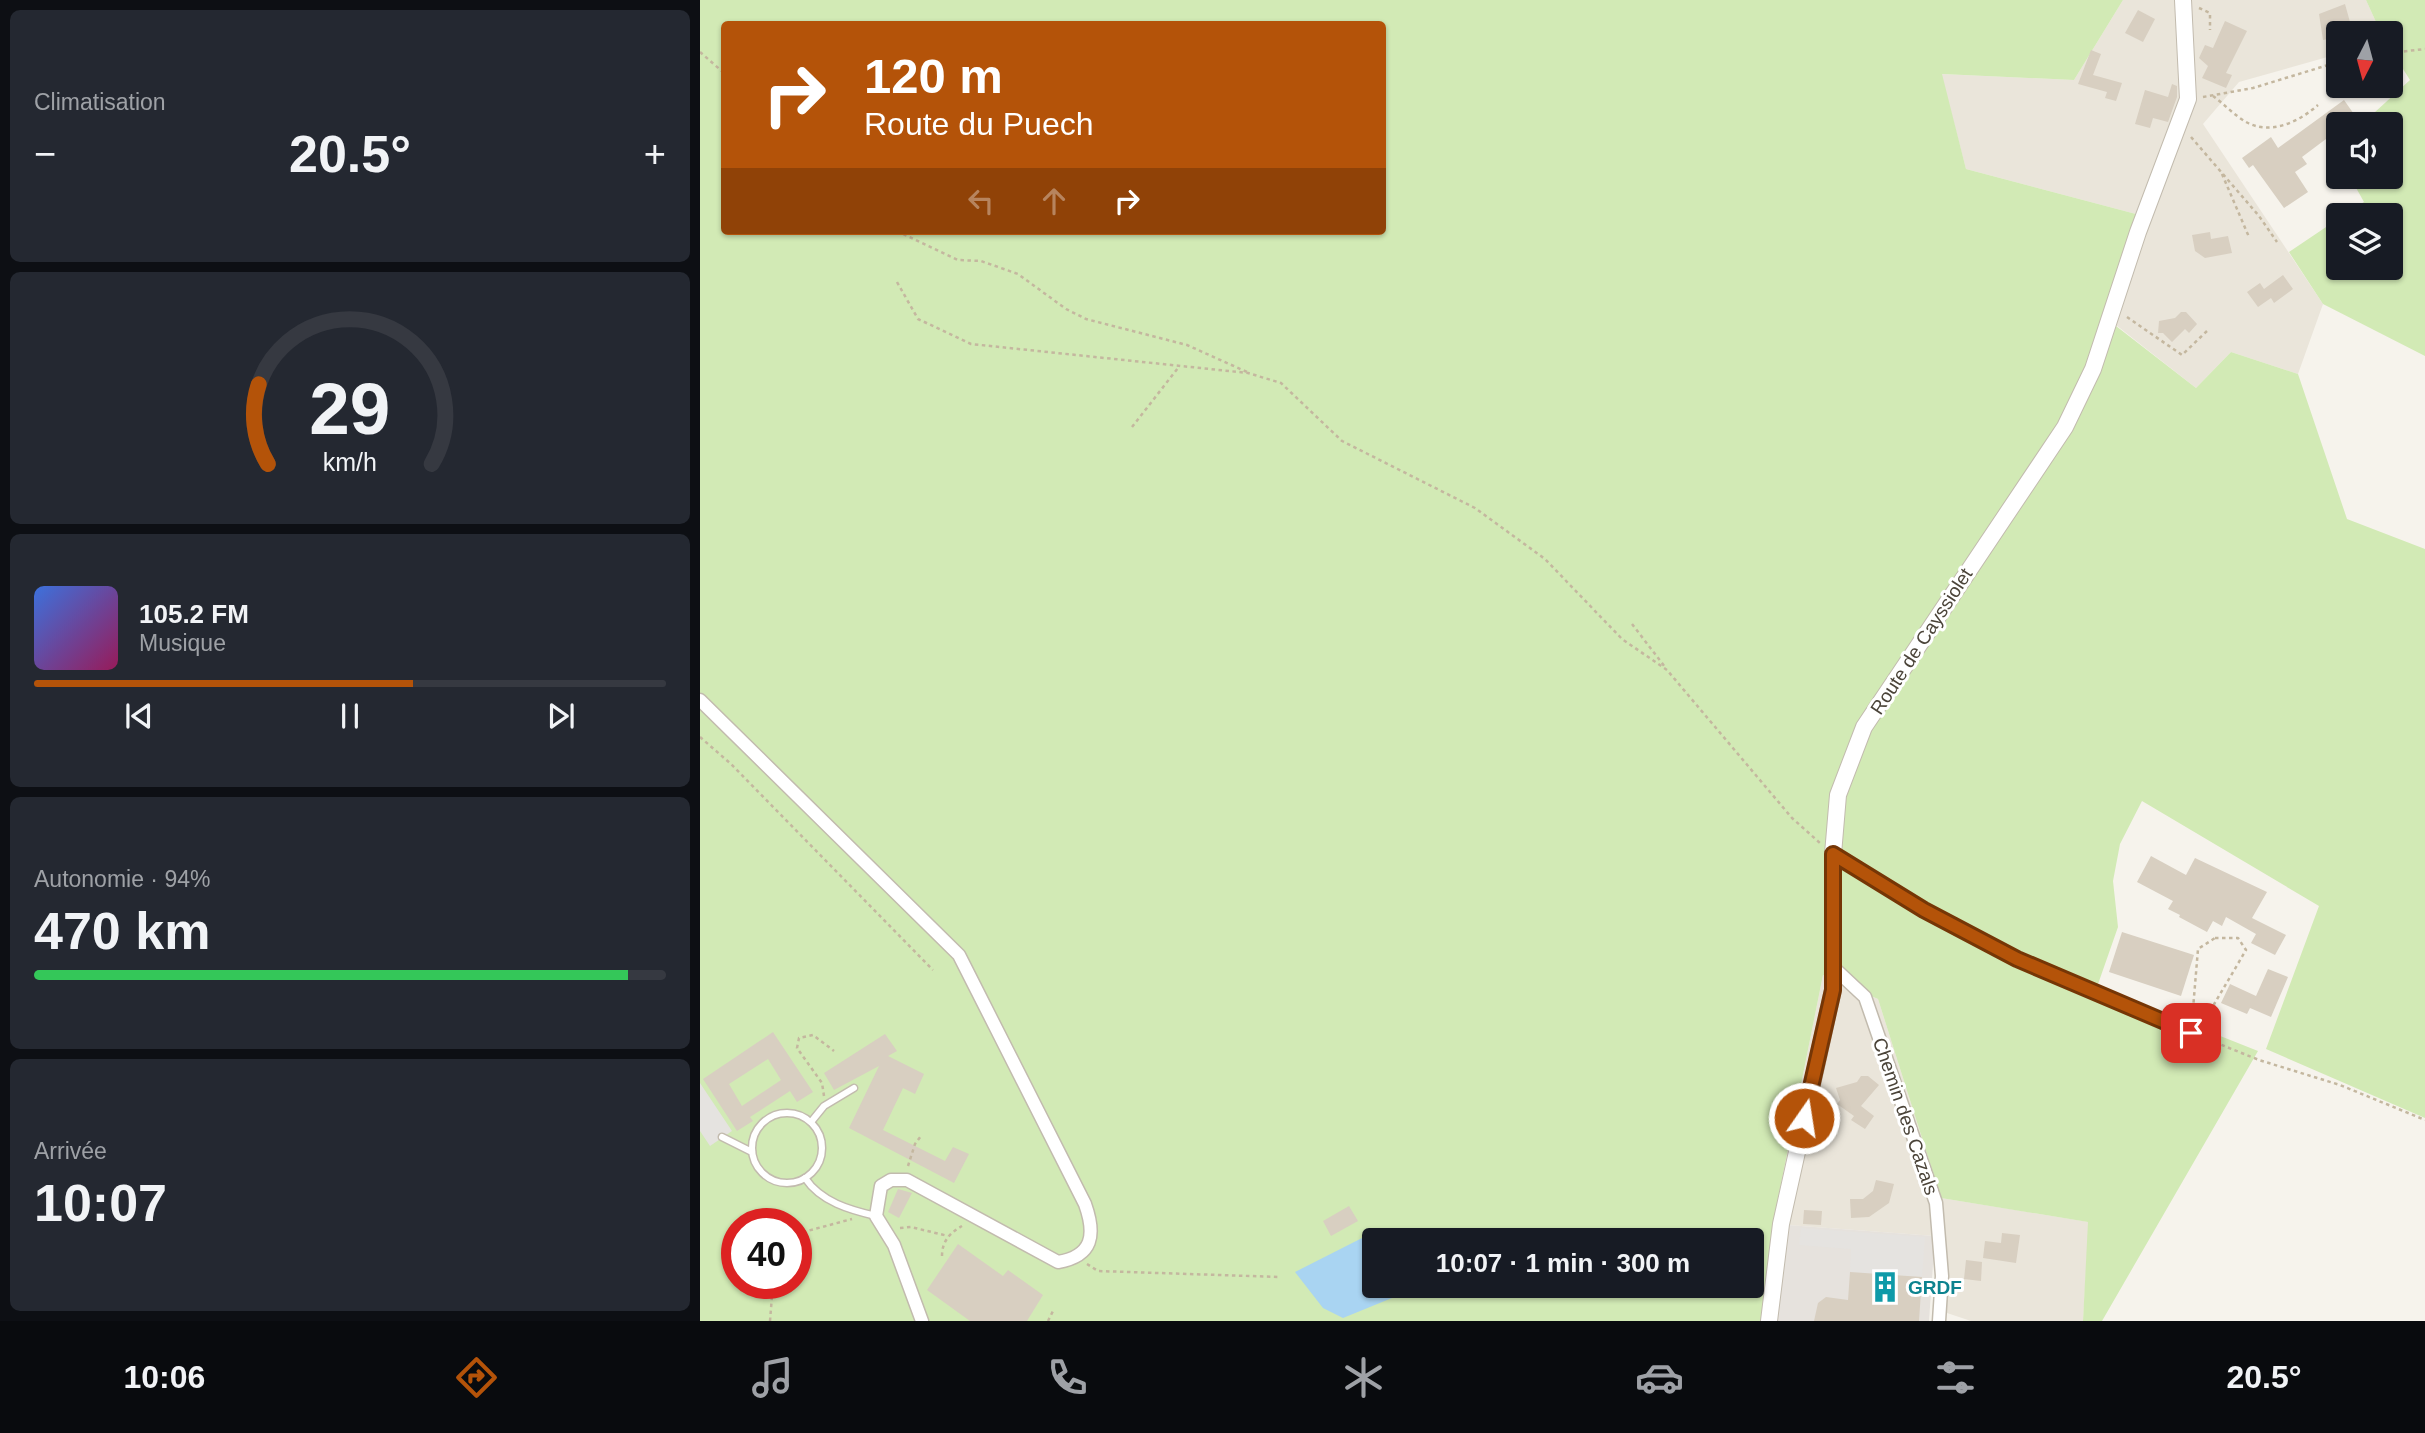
<!DOCTYPE html>
<html lang="fr">
<meta charset="utf-8">
<style>
body{margin:0;font-family:Arial,sans-serif;background:#242831;color:#f1f3f6;height:100vh;display:flex;flex-direction:column;font-size:26px;white-space:nowrap}
*{box-sizing:border-box;margin:0}
p{font-size:23px;color:#9ea1a6}
.icon{flex:none;width:38px;height:38px;fill:none;stroke:currentColor;stroke-width:2;stroke-linecap:round;stroke-linejoin:round}
.map{position:relative;flex:1;overflow:hidden}
.details{display:flex;flex-direction:column;gap:10px;padding:10px;background:#0d0f14;width:700px}
.details>*{flex:none}
.top-card{position:absolute;left:21px;top:21px;width:665px;height:214px;border-radius:7px;box-shadow:0 2px 5px #0004;background:#b45309;color:#fff;overflow:hidden}
.needle{width:46px;rotate:186deg}
.tools{position:absolute;left:1626px;top:21px;display:grid;gap:14px}
.tools a{display:grid;place-items:center;width:77px;height:77px;border-radius:7px;background:#171b24;box-shadow:0 2px 5px #0004;font-size:35px}
.speed{position:absolute;left:21px;top:1208px;display:flex;gap:14px;font-size:35px;font-weight:700;text-align:center}
.speed>*{display:grid;place-content:center;width:91px;height:91px;border-radius:50%;background:#171b24;box-shadow:0 2px 5px #0004;line-height:1}
.speed .limit{border:10px solid #d22;background:#fff;color:#111}
.pin{position:absolute;display:grid;place-items:center;width:60px;height:60px;color:#fff;margin:-30px;border-radius:14px;box-shadow:0 4px 10px #0006}
.me{position:absolute;width:77px;margin:-38px;rotate:13deg;stroke-linejoin:round;filter:drop-shadow(0 0 5px #0008)}
.turn{display:flex;align-items:center;gap:24px;height:147px;padding:0 28px;font-size:32px}
.turn .icon{width:91px;height:91px;stroke-width:2.5}
.turn b{display:block;font-size:49px;line-height:60px}
.lanes{display:flex;align-items:center;height:66px;padding:0 28px;background:#0003;justify-content:center;gap:35px;direction:ltr}
.lanes .off{opacity:.35}
.big{font-size:52px;font-weight:700;line-height:1.1}
.details .card{flex:1;display:flex;flex-direction:column;justify-content:center;gap:10px;min-width:0;padding:0 24px;border-radius:10px;background:#242831}
.details .dial{align-items:center;gap:0}
.dial svg{height:182px;overflow:visible;fill:none;stroke:#363941;stroke-width:7;stroke-linecap:round;text-anchor:middle}
.dial text{fill:#f1f3f6;stroke:none}
.song{display:flex;align-items:center;gap:21px}
.cover{width:84px;height:84px;border-radius:10px;background:linear-gradient(135deg,hsl(220 70% 55%),hsl(330 70% 35%))}
.played{height:7px;border-radius:4px;background:linear-gradient(90deg,#b45309 60%,#363941 60%)}
.keys{display:flex;justify-content:space-around;direction:ltr}
.heat{display:flex;justify-content:space-between;align-items:center;font-size:38px;direction:ltr}
.charge{height:10px;border-radius:5px;background:linear-gradient(90deg,#34c759 94%,#363941 0)}
.trip{position:absolute;left:662px;top:1228px;width:402px;height:70px;border-radius:7px;background:#171b24;box-shadow:0 2px 5px #0004;font-weight:700;line-height:70px;text-align:center}
.menu{display:flex;height:112px;justify-content:space-around;align-items:center;background:#090b0e;color:#9ea1a6}
.menu .icon{width:49px;height:49px}
.menu .active{color:#b45309}
.menu b{font-size:32px;color:#f1f3f6}
main{display:flex;flex:1;min-height:0}
.map>svg:first-child{display:block}
</style>
<main>
<section class="details">
<div class="card"><p>Climatisation</p>
<div class="heat"><a>−</a><b class="big">20.5°</b><a>+</a></div>
</div>
<div class="card dial"><svg viewBox="0 0 100 80">
<path d="M14 69A42 42 0 1 1 86 69"/>
<path d="M14 69A42 42 0 0 1 10 34" stroke="#b45309"/>
<text x="50" y="56" font-size="32" font-weight="700">29</text>
<text x="50" y="72" font-size="11">km/h</text>
</svg></div>
<div class="card">
<div class="song"><i class="cover"></i><div><b>105.2 FM</b><p>Musique</p></div></div>
<div class="played"></div>
<div class="keys"><svg class="icon" aria-label="previous" viewBox="0 0 24 24"><path d="M18 5L8 12l10 7zM5 5v14"/></svg><svg class="icon" aria-label="pause" viewBox="0 0 24 24"><path d="M8 5v14M16 5v14"/></svg><svg class="icon" aria-label="next" viewBox="0 0 24 24"><path d="M6 5l10 7-10 7zM19 5v14"/></svg></div>
</div>
<div class="card"><p>Autonomie · 94%</p><b class="big">470 km</b><div class="charge"></div></div>
<div class="card"><p>Arrivée</p><b class="big">10:07</b></div>
</section>
<div class="map">
<svg width="1725" height="1321" viewBox="0 0 1725 1321">
<rect width="100%" height="100%" fill="#f6f3ec"/>
<g fill="#eae5da">
<path d="M 1423,0 L 1666,0 L 1681,33 L 1638,33 L 1638,54 L 1539,82 L 1503,124 L 1623,304 L 1598,374 L 1531,352 L 1496,388 L 1416,325 L 1451,218 L 1266,169 L 1241,74 L 1374,80 Z"/>
<path d="M 1123,975 L 1178,999 L 1241,1198 L 1389,1222 L 1383,1321 L 1271,1321 L 1247,1313 L 1235,1236 L 1073,1224 Z"/>
</g>
<path fill="#e6e2dd" d="M 1073,1224 L 1235,1236 L 1229,1321 L 1065,1321 Z"/>
<g fill="#d2eab5" fill-rule="evenodd">
<path d="M 0,0 L 1423,0 L 1374,80 L 1242,74 L 1266,169 L 1451,218 L 1416,326 L 1496,388 L 1531,352 L 1598,374 L 1647,519 L 1725,549 L 1725,1118 L 1566,1049 L 1619,906 L 1442,801 L 1420,844 L 1413,881 L 1418,927 L 1397,987 L 1558,1051 L 1402,1321 L 1383,1321 L 1388,1222 L 1241,1198 L 1178,999 L 1123,975 L 1073,1224 L 1064,1321 L 0,1321 ZM 24,24 L 682,24 L 682,231 L 24,231 ZM 37,1223 L 96,1223 L 96,1283 L 37,1283 ZM 674,1241 L 1052,1241 L 1052,1286 L 674,1286 Z"/>
<path d="M 1666,0 L 1725,0 L 1725,356 L 1623,304 L 1589,252 L 1638,219 L 1638,268 L 1690,268 L 1690,215 L 1644,215 L 1664,202 L 1650,177 L 1690,177 L 1690,124 L 1662,124 L 1710,80 L 1691,50 L 1690,33 L 1681,33 Z"/>
</g>
<g fill="#e5e3e0">
<path d="M 0,1083 L 32,1131 L 10,1146 L 0,1131 Z"/>
<path d="M 1101,1228 L 1225,1237 L 1222,1277 L 1150,1272 L 1151,1249 L 1099,1245 Z"/>
</g>
<path fill="#a9d4f2" d="M 664,1237 L 674,1252 L 674,1286 L 693,1286 L 692,1298 L 643,1318 L 623,1308 L 595,1272 Z"/>
<g fill="#d8cfc1" fill-rule="evenodd">
<path d="M 1645,4 L 1653,33 L 1638,33 L 1638,37 L 1623,40 L 1619,14 Z"/>
<path d="M 1438,10 L 1455,19 L 1443,42 L 1425,33 Z"/>
<path d="M 1525,21 L 1547,31 L 1526,73 L 1532,75 L 1526,88 L 1502,78 L 1508,66 L 1499,58 L 1505,45 L 1513,48 Z"/>
<path d="M 1391,50 L 1401,54 L 1393,75 L 1422,83 L 1416,101 L 1405,98 L 1407,92 L 1378,84 Z"/>
<path d="M 1472,84 L 1477,86 L 1477,97 L 1468,122 L 1453,118 L 1450,128 L 1435,124 L 1445,90 L 1468,97 Z"/>
<path d="M 1644,100 L 1656,117 L 1646,124 L 1638,124 L 1638,130 L 1602,157 L 1607,164 L 1595,172 L 1608,192 L 1584,208 L 1553,165 L 1549,168 L 1542,158 L 1571,137 L 1578,148 Z"/>
<path d="M 1510,232 L 1511,239 L 1528,236 L 1532,253 L 1505,258 L 1495,251 L 1492,235 Z"/>
<path d="M 1583,275 L 1593,289 L 1574,303 L 1571,298 L 1558,307 L 1547,292 L 1560,283 L 1564,289 Z"/>
<path d="M 1481,312 L 1486,312 L 1497,324 L 1489,333 L 1485,329 L 1472,342 L 1463,333 L 1458,333 L 1459,321 L 1475,318 Z"/>
<path d="M 1451,856 L 1486,875 L 1495,858 L 1567,892 L 1552,918 L 1586,935 L 1575,955 L 1551,943 L 1556,934 L 1526,917 L 1522,926 L 1513,921 L 1507,932 L 1479,917 L 1480,915 L 1468,909 L 1473,901 L 1437,882 Z"/>
<path d="M 1422,932 L 1494,955 L 1481,996 L 1409,972 Z"/>
<path d="M 1568,969 L 1588,977 L 1571,1017 L 1550,1008 L 1547,1014 L 1521,1003 L 1530,984 L 1556,996 Z"/>
<path d="M 73,1032 L 113,1092 L 97,1102 L 90,1091 L 50,1117 L 53,1121 L 37,1131 L 3,1079 ZM 68,1059 L 81,1080 L 42,1106 L 29,1084 Z"/>
<path d="M 185,1034 L 197,1051 L 188,1056 L 224,1074 L 215,1094 L 203,1088 L 183,1130 L 245,1161 L 253,1147 L 269,1154 L 254,1183 L 149,1128 L 179,1066 L 134,1090 L 124,1073 Z"/>
<path d="M 1161,1076 L 1168,1076 L 1179,1085 L 1161,1106 L 1174,1116 L 1165,1129 L 1151,1120 L 1154,1116 L 1137,1104 L 1140,1100 L 1136,1088 L 1157,1082 Z"/>
<path d="M 1176,1180 L 1194,1184 L 1189,1203 L 1169,1217 L 1151,1218 L 1150,1199 L 1163,1199 L 1173,1191 Z"/>
<path d="M 198,1189 L 212,1193 L 199,1218 L 188,1212 Z"/>
<path d="M 649,1206 L 658,1221 L 631,1236 L 623,1221 Z"/>
<path d="M 1104,1210 L 1122,1211 L 1121,1225 L 1103,1224 Z"/>
<path d="M 1302,1233 L 1320,1235 L 1316,1263 L 1283,1258 L 1285,1241 L 1301,1243 Z"/>
<path d="M 258,1244 L 303,1276 L 308,1270 L 343,1295 L 327,1321 L 270,1321 L 227,1290 Z"/>
<path d="M 1266,1260 L 1282,1262 L 1281,1281 L 1264,1279 Z"/>
<path d="M 1150,1272 L 1222,1277 L 1219,1321 L 1114,1321 L 1118,1303 L 1126,1297 L 1148,1300 Z"/>
</g>
<g fill="none" stroke-linecap="round" stroke-linejoin="round">
<defs>
<g id="service">
<circle cx="87" cy="1148" r="35"/>
<path d="M 111,1122 L 124,1106 L 154,1088"/>
<path d="M 22,1137 L 52,1152"/>
<path d="M 105,1178 C 121,1202 150,1210 176,1216"/>
</g>
<g id="minor">
<path d="M 0,700 L 259,955 L 385,1204 C 396,1235 393,1256 358,1262 L 207,1180 L 191,1180 L 181,1186 L 176,1216 L 194,1245 L 222,1321"/>
<path d="M 1133,854 L 1224,910 L 1317,959 L 1491,1033"/>
<path d="M 1134,968 L 1165,997 L 1236,1203 L 1242,1276 L 1239,1321"/>
</g>
<path id="tertiary" d="M 1069,1321 L 1081,1224 L 1133,990 L 1133,854 L 1138,795 L 1164,727 L 1365,427 L 1393,369 L 1438,232 L 1488,99 L 1483,0"/>
</defs>
<use href="#service" stroke="#c2bbae" stroke-width="9"/>
<use href="#minor" stroke="#c2bbae" stroke-width="15"/>
<use href="#tertiary" stroke="#c2bbae" stroke-width="18"/>
<g stroke="#c4b79f" stroke-width="2.5" stroke-dasharray="3.5 3.5" stroke-linecap="butt">
<path d="M 1499,8 L 1510,13 L 1510,30"/>
<path d="M 0,52 L 24,73"/>
<path d="M 1690,53 L 1725,49"/>
<path d="M 1513,96 C 1524,104 1536,117 1548,123 C 1572,135 1600,121 1618,105"/>
<path d="M 1503,97 L 1553,88 L 1638,62"/>
<path d="M 1491,137 L 1559,216 L 1577,242"/>
<path d="M 1522,174 L 1549,237"/>
<path d="M 197,231 L 258,260 L 281,261 L 318,274 L 366,309 L 386,319 L 487,345 L 547,372"/>
<path d="M 197,282 L 218,319 L 271,344 L 548,373 L 581,383 L 642,441 L 775,508 L 845,559 L 922,639 L 967,670 L 1092,818 L 1120,843"/>
<path d="M 1427,317 L 1482,355 L 1508,330"/>
<path d="M 432,427 L 478,368"/>
<path d="M 932,624 L 965,667"/>
<path d="M 0,737 L 31,764 L 233,970"/>
<path d="M 1515,938 L 1538,938 L 1546,950 L 1506,1018 L 1491,1033 L 1498,949 Z"/>
<path d="M 1502,1037 L 1559,1060 L 1640,1085 L 1725,1120"/>
<path d="M 124,1096 L 122,1083 L 97,1048 L 99,1038 L 113,1035 L 134,1051"/>
<path d="M 208,1166 L 215,1144 L 221,1136"/>
<path d="M 200,1228 L 211,1227 L 248,1236"/>
<path d="M 96,1234 L 152,1219"/>
<path d="M 242,1256 C 242,1241 250,1233 262,1226"/>
<path d="M 387,1264 L 398,1271 L 580,1277"/>
<path d="M 70,1321 L 73,1283"/>
<path d="M 348,1321 L 354,1309"/>
</g>
<use href="#service" stroke="#fff" stroke-width="6"/>
<use href="#minor" stroke="#fff" stroke-width="12"/>
<use href="#tertiary" stroke="#fff" stroke-width="16"/>
</g>
<g fill="none" stroke-linecap="round" stroke-linejoin="round">
<defs>
<path id="route" d="M 1104,1118 L 1133,990 L 1133,854 L 1224,910 L 1317,959 L 1491,1033"/>
</defs>
<use href="#route" stroke="#753606" stroke-width="18"/>
<use href="#route" stroke="#b45309" stroke-width="12"/>
</g>
<defs>
<symbol id="building-bare" viewBox="-9 -9 18 18"><path d="M-4-6H4V6H1V3H-1V6H-4ZM-2.5-4.3h1.7v1.8h-1.7ZM.8-4.3h1.7v1.8H.8ZM-2.5-1h1.7V.8h-1.7ZM.8-1h1.7V.8H.8Z" fill="#0f9aa8" stroke="#fff" stroke-width="2.5" paint-order="stroke"/></symbol>
</defs>
<g fill-rule="evenodd">
<use href="#building-bare" x="1163" y="1265" width="44" height="44"/>
</g>
<g text-anchor="middle" stroke-width="6" stroke-linejoin="round" paint-order="stroke">
<g font-size="19" fill="#4b4439" stroke="#fff">
<text transform="translate(1221 641) rotate(-57)" y="7">Route de Cayssiolet</text>
<text transform="translate(1206 1116) rotate(71)" y="7">Chemin des Cazals</text>
</g>
<g font-size="19" font-weight="bold" fill="#0d838f" stroke="#fff" text-anchor="start">
<text x="1208" y="1294">GRDF</text>
</g>
</g>
</svg>
<div class="tools">
<a><svg class="needle" viewBox="-14 -14 28 28"><path d="M0-13l5 13h-10z" fill="#e53935"/><path d="M0 13l5-13h-10z" fill="#9ea1a6"/></svg></a>
<a><svg class="icon" aria-label="sound" viewBox="0 0 24 24"><path d="M4 9h4l5-4v14l-5-4H4zM17 9q2 3 0 6"/></svg></a>
<a><svg class="icon" aria-label="layers" viewBox="0 0 24 24"><path d="M12 4l9 5-9 5-9-5zM3 14l9 5 9-5"/></svg></a>
</div>
<div class="speed"><div class="limit">40</div></div>
<div class="pin" style="left:1491px;top:1033px;background:#d93025"><svg class="icon" aria-label="arrive" viewBox="0 0 24 24"><path d="M6 21V4h12l-3 4 3 4H6"/></svg></div>
<svg class="me" style="left:1104px;top:1118px" viewBox="-20 -20 40 40"><circle r="17" fill="#b45309" stroke="#fff" stroke-width="3"/><path d="M0-11L8 9 0 5-8 9z" fill="#fff"/></svg>
<div class="trip">10:07 · 1 min · 300 m</div>
<div class="top-card">
<div class="turn"><svg class="icon" aria-label="right" viewBox="0 0 24 24"><path d="M7 20v-9h11M14 6l5 5-5 5"/></svg><div><b>120 m</b>Route du Puech</div></div>
<div class="lanes"><svg class="icon off" aria-label="left" viewBox="0 0 24 24"><path d="M17 20v-9H6M10 6l-5 5 5 5"/></svg><svg class="icon off" aria-label="ahead" viewBox="0 0 24 24"><path d="M12 20V5M6 11l6-6 6 6"/></svg><svg class="icon" aria-label="right" viewBox="0 0 24 24"><path d="M7 20v-9h11M14 6l5 5-5 5"/></svg></div>
</div>
</div>
</main>
<nav class="menu">
<b>10:06</b>
<svg class="icon active" aria-label="directions" viewBox="0 0 24 24"><path d="M12 3l9 9-9 9-9-9zM9 14v-3h6M13 9l2 2-2 2"/></svg>
<svg class="icon" aria-label="music" viewBox="0 0 24 24"><path d="M9 18V5l10-2v13"/><circle cx="6" cy="18" r="3"/><circle cx="16" cy="16" r="3"/></svg>
<svg class="icon" aria-label="phone" viewBox="0 0 24 24"><path d="M5 4h4l2 5-3 2q2 4 5 5l2-3 5 2v4C11 20 4 13 5 4z"/></svg>
<svg class="icon" aria-label="climate" viewBox="0 0 24 24"><path d="M12 3v18M4 7l16 10M4 17L20 7"/></svg>
<svg class="icon" aria-label="car" viewBox="0 0 24 24"><path d="M5 17H2v-5l4-1 3-4h7l3 4 3 1v5h-3M9 17h6M6 11h13"/><circle cx="7" cy="17" r="2"/><circle cx="17" cy="17" r="2"/></svg>
<svg class="icon" aria-label="filters" viewBox="0 0 24 24"><path d="M4 7h16M4 17h16"/><circle cx="9" cy="7" r="2"/><circle cx="15" cy="17" r="2"/></svg>
<b>20.5°</b>
</nav>
